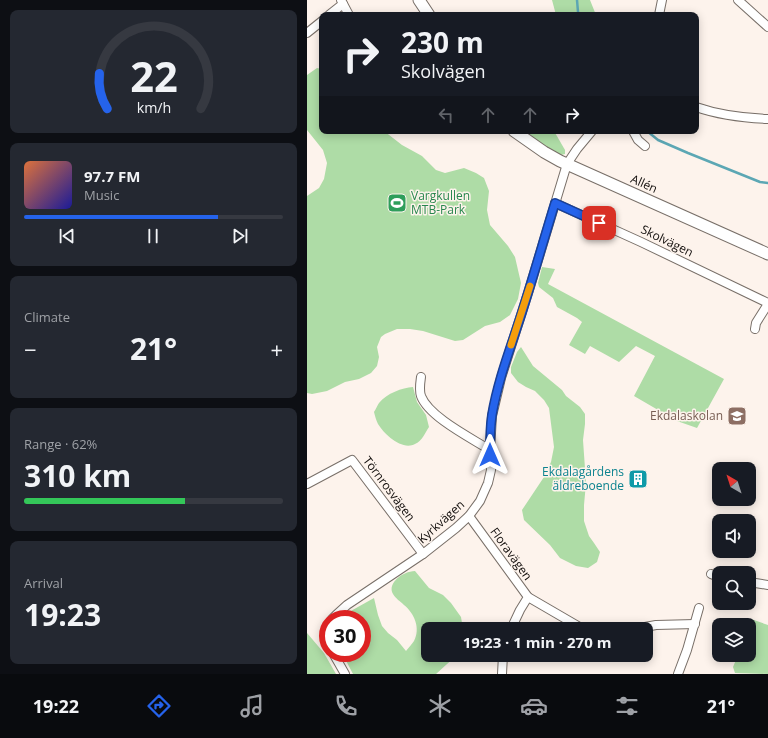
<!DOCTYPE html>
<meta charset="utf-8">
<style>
body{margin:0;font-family:"Open Sans",sans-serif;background:#242831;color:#f1f3f6;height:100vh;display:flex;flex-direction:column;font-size:15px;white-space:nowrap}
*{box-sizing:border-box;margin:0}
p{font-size:13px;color:#9ea1a6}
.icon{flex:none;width:22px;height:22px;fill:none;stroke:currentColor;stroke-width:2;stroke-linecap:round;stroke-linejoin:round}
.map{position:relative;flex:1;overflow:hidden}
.sheet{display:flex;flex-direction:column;gap:10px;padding:10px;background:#0d0f14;width:307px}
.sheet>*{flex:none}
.guide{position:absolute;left:12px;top:12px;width:380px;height:122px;border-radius:8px;box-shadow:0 2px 10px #0003;background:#171b24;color:#f1f3f6;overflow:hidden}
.needle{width:26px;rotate:321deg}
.buttons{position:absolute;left:405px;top:462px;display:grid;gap:8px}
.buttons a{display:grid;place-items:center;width:44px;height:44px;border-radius:8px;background:#171b24;box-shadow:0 2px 10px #0003;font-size:20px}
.speed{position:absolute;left:12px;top:610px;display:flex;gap:8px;font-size:20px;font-weight:700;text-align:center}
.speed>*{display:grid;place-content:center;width:52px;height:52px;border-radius:50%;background:#171b24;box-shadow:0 2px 10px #0003;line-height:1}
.speed .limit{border:6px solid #d22;background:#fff;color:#111}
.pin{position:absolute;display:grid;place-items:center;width:34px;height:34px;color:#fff;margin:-17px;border-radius:8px;box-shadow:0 2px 6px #0006}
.me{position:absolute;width:44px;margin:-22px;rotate:0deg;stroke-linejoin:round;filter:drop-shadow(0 0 3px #0008)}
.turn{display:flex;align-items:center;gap:14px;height:84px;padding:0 16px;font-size:18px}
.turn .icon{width:52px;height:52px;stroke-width:2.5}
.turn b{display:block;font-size:28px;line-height:34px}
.lanes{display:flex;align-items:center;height:38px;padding:0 16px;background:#0003;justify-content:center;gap:20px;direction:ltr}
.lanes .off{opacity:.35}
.big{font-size:30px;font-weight:700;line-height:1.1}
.sheet .widget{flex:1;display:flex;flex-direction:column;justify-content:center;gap:6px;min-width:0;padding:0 14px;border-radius:8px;background:#242831}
.sheet .dial{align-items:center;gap:0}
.dial svg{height:104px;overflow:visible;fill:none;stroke:#363941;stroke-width:7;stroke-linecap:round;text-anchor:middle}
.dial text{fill:#f1f3f6;stroke:none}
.song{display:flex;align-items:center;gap:12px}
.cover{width:48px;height:48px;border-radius:6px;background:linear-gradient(135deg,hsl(20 70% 55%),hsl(240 70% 35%))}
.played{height:4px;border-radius:2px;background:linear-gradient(90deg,#2563eb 75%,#363941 75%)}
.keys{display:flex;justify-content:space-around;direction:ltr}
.heat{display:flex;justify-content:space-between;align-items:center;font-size:22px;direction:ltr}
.charge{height:6px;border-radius:3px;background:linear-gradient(90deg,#34c759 62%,#363941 0)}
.trip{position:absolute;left:114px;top:622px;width:232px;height:40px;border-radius:8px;background:#171b24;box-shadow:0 2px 10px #0003;font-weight:700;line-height:40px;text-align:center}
.menu{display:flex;height:64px;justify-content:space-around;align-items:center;background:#090b0e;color:#9ea1a6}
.menu .icon{width:28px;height:28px}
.menu .selected{color:#2563eb}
.menu b{font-size:18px;color:#f1f3f6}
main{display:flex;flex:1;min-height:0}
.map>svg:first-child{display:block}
</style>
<main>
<section class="sheet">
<div class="widget dial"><svg viewBox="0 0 100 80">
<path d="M14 69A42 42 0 1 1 86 69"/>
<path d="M14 69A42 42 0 0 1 8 42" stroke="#2563eb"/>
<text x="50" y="56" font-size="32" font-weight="700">22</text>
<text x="50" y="72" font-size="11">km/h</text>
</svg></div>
<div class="widget">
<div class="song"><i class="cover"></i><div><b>97.7 FM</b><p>Music</p></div></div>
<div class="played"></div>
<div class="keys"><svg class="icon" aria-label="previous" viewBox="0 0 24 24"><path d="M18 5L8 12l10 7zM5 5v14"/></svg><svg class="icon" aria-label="pause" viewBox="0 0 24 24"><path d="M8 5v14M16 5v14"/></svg><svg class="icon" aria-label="next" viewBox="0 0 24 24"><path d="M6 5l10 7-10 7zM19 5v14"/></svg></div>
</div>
<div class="widget"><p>Climate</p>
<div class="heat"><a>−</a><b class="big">21°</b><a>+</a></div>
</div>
<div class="widget"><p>Range · 62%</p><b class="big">310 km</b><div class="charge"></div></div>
<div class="widget"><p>Arrival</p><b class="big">19:23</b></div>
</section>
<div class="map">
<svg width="461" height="674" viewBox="0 0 461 674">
<rect width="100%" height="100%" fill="#fdf3ec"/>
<g fill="#aedca6">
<path d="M 245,0 L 283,0 L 289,15 L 249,15 Z"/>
<path d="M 10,68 L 15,69 L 15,131 L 77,131 L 95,145 L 115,156 L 129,170 L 138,173 L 157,168 L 169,173 L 177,178 L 182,191 L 180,210 L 183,225 L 201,246 L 208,257 L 214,283 L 211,299 L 203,315 L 193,322 L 178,326 L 156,340 L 148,341 L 116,331 L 103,329 L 90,329 L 78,334 L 74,337 L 70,347 L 72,357 L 70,366 L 64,373 L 52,379 L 38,382 L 20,391 L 5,394 L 0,393 L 0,196 L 12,188 L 17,179 L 20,163 L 16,150 L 0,130 L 0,75 Z"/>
<path d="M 213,131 L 247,131 L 258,150 L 258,154 L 254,155 L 250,154 Z"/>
<path d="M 235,267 L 248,269 L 241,284 L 417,379 L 390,428 L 370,421 L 327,396 L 348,356 L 329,346 L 312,362 L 283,346 L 278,354 L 262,345 L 275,322 L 270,318 L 250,307 L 246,298 L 232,287 L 231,283 Z"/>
<path d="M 214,347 L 226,366 L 255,390 L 259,396 L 273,407 L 278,414 L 278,424 L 276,440 L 279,483 L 277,505 L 277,521 L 282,536 L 287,543 L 293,552 L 290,562 L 281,568 L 269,566 L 253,558 L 243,545 L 217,520 L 215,510 L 237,477 L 244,462 L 247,447 L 242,408 L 237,400 L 228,391 L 219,387 L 211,382 L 204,373 L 204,367 L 210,352 Z"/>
<path d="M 106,387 L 110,402 L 119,415 L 122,427 C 118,433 115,441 108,444 C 95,451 77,434 71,424 C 69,420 68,416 67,412 C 69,409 70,406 72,403 C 80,393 95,388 106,387 Z"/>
<path d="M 108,571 L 122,588 L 136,595 L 144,603 L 154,617 L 156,629 L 121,629 L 121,655 L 150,655 L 129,674 L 46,674 L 35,653 L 55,653 L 55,619 L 35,619 L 42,612 L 67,598 L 71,615 L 75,626 L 81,633 L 90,640 L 99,651 C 102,647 105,644 107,641 C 114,628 107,613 97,605 C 93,601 89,599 86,594 C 81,585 91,576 99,573 C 101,572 105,571 108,571 Z"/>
<path d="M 444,619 L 461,625 L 461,674 L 428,673 L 426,667 L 431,655 L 442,655 L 442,625 L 438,625 L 439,622 Z"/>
<path d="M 0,633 L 17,653 L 29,674 L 0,674 Z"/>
</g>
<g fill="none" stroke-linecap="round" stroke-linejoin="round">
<g stroke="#5ca7b4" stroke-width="2.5">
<path d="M 270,0 L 271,12 L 272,15"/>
<path d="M 340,131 L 351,140 L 381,153 L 453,182 L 461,183"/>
</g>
<defs>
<g id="street">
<path d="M 34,0 L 42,15"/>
<path d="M 431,0 L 461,27"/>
<path d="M 22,15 L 36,4"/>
<path d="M 352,15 L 355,0"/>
<path d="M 0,33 L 15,21"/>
<path d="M 389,107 C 412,115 437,118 461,119"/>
<path d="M 326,131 L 331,140 L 338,146"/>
<path d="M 248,203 L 334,242 L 461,303"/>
<path d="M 448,329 L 449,323 L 461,304"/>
<path d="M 114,377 C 113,384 112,390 114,396 C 122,417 164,438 183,450"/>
<path d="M 0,484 L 45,460 L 116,554"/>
<path d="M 162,516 L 221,597 L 213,610 L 204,629"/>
<path d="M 404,574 L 412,577"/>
<path d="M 442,582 L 461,585"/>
<path d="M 221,597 L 276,629"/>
<path d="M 25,619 L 29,615 L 40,605 L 116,554 L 149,528 L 162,516 L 173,501 L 181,483 L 184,470 L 183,450 L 185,416 L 194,378 L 222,290 L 260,164 L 270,149 L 285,131"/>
<path d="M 21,627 L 20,638 L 21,643"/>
<path d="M 327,629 L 349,625 L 388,624"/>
<path d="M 26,653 L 38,674"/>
<path d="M 195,674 L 196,655"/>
<path d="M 371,674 L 380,650 L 392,608"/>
</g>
<g id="secondary">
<path d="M 112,0 L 122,15"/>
<path d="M 207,131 L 237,152 L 253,161 L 461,254"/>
</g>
</defs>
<use href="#street" stroke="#786f68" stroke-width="10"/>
<use href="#secondary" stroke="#786f68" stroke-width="13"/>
<use href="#street" stroke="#fff" stroke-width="8"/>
<use href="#secondary" stroke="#fff" stroke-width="11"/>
</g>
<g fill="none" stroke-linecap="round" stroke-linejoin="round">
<defs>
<path id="route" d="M 183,455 C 183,442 183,428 185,415 C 191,379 205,344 216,309 C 227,274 237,239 248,203 L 292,223"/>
</defs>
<use href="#route" stroke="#184099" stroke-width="10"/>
<use href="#route" stroke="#2563eb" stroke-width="7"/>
<path stroke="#f59e0b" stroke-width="7" d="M 204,345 L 223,286"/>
</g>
<defs>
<symbol id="stadium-square" viewBox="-11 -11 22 22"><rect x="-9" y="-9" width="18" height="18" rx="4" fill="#2e9e5b" stroke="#fdf3ec"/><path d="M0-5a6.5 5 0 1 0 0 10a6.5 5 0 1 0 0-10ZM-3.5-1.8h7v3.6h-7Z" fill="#fff"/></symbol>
<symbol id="school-square" viewBox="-11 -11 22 22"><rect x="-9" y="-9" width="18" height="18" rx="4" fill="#8d6e63" stroke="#fdf3ec"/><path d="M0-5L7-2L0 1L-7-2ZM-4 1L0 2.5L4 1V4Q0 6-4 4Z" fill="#fff"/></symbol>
<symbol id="building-square" viewBox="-11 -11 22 22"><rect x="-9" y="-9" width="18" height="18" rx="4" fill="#0f9aa8" stroke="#fdf3ec"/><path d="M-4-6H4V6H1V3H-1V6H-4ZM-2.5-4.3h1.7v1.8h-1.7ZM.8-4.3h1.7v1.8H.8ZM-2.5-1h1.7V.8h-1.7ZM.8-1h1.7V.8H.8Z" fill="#fff"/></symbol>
</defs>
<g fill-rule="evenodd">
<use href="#stadium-square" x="79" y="192" width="22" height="22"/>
<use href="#school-square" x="419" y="405" width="22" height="22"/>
<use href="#building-square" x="320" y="468" width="22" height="22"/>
</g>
<g text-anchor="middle" stroke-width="3" stroke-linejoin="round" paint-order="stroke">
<g font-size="12" fill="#100c0a" stroke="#fdf3ec">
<text transform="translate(337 184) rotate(24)" y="4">Allén</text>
<text transform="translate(360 241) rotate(26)" y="4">Skolvägen</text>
<text transform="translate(82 489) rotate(53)" y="4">Törnrosvägen</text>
<text transform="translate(134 522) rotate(-42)" y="4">Kyrkvägen</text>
<text transform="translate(204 554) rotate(54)" y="4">Floravägen</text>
</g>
<g font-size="12" fill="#27864d" stroke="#fdf3ec" text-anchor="start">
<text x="104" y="200">Vargkullen<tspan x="104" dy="14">MTB-Park</tspan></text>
</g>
<g font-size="12" fill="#785e54" stroke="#fdf3ec" text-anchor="end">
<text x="416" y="420">Ekdalaskolan</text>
</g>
<g font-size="12" fill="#0d838f" stroke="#fdf3ec" text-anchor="end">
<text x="317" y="476">Ekdalagårdens<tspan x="317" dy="14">äldreboende</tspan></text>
</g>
</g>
</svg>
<div class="buttons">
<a><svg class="needle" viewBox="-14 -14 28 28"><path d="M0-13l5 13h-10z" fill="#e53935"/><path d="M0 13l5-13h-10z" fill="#9ea1a6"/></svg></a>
<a><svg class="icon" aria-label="sound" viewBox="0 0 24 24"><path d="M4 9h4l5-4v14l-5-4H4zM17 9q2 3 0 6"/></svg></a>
<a><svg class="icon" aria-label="search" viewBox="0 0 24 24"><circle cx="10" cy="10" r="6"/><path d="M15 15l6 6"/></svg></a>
<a><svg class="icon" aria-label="layers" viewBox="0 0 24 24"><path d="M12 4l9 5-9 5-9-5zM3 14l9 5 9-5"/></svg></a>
</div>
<div class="speed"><div class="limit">30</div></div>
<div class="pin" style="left:292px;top:223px;background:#d93025"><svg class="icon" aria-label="arrive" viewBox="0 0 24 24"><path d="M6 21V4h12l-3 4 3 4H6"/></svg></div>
<svg class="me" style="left:183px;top:455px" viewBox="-20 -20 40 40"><path d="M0-17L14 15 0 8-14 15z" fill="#2563eb" stroke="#fff" stroke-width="4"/></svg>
<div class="trip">19:23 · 1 min · 270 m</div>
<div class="guide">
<div class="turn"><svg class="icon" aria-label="right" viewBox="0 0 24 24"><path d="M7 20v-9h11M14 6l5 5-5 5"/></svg><div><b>230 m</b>Skolvägen</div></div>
<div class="lanes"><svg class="icon off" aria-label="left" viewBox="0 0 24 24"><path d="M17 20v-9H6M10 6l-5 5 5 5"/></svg><svg class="icon off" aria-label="ahead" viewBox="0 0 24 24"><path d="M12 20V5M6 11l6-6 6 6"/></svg><svg class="icon off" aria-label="ahead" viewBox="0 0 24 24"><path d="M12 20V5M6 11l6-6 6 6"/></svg><svg class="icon" aria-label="right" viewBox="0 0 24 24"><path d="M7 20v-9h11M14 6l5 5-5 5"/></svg></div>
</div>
</div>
</main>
<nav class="menu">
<b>19:22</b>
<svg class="icon selected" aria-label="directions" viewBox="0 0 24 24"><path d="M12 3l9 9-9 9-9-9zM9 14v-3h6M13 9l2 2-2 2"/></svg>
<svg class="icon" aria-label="music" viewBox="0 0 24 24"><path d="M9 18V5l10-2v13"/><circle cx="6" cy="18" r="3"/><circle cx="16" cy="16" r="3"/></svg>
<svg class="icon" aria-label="phone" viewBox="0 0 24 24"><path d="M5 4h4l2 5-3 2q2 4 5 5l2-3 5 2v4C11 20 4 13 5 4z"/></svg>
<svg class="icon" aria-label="climate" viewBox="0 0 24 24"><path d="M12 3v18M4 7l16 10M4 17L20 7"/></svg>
<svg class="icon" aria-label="car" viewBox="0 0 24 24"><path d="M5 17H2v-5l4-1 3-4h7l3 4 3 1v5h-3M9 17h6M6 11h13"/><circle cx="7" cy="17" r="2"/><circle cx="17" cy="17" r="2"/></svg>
<svg class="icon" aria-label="filters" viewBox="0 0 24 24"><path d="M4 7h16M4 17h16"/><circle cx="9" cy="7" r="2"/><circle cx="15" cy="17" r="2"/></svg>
<b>21°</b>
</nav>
